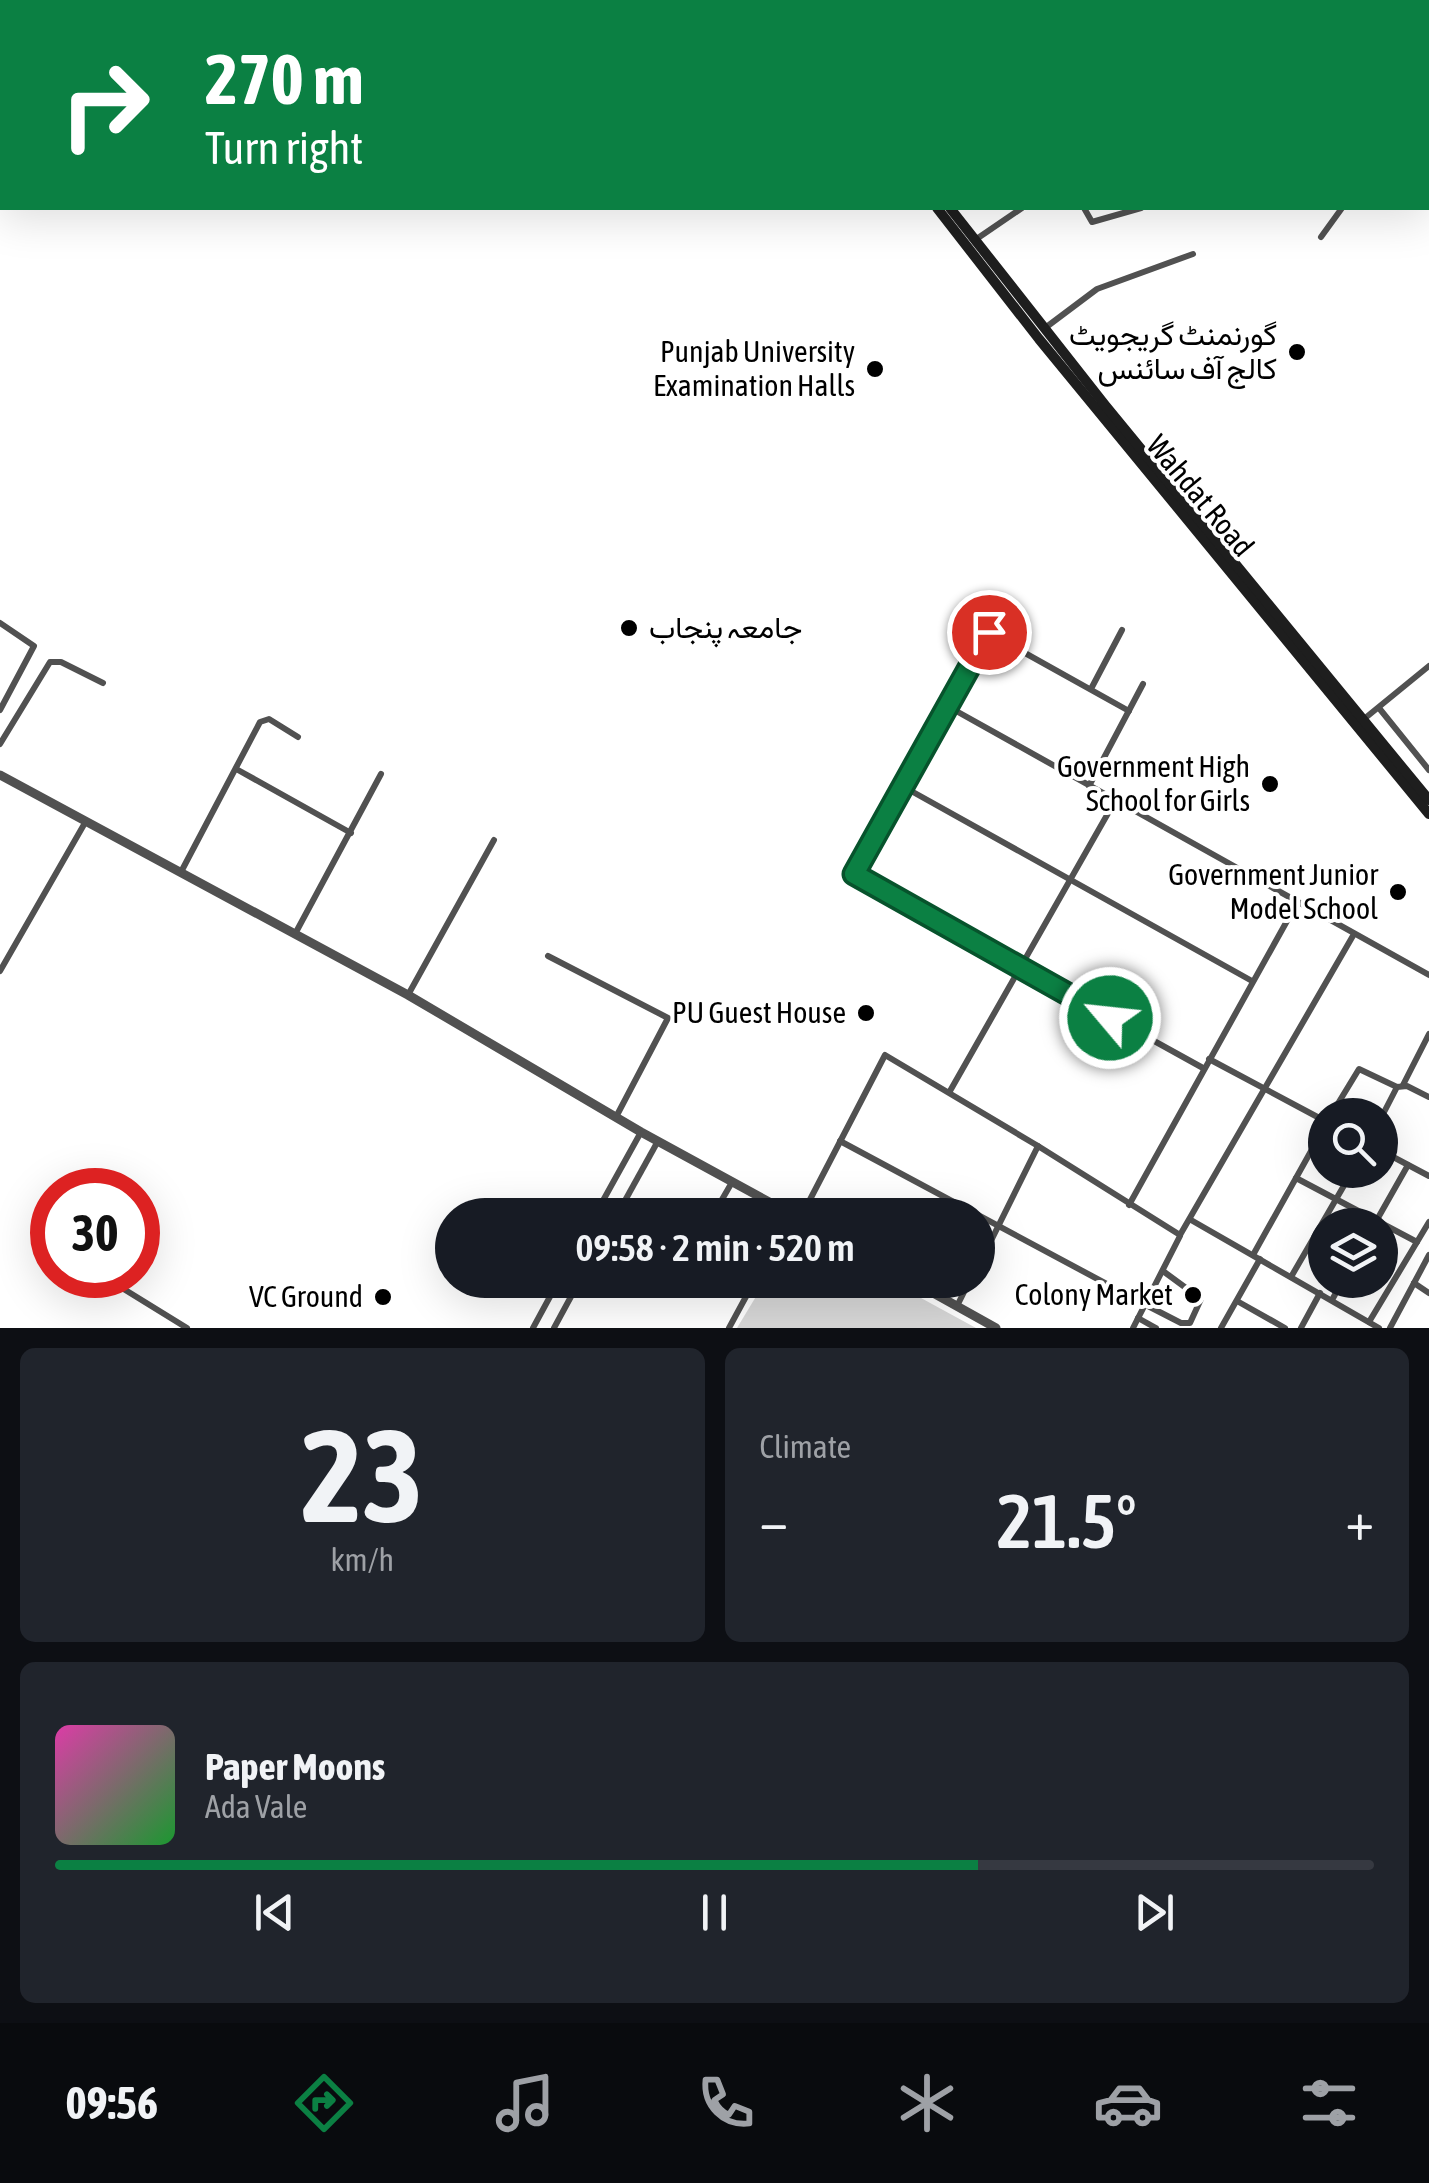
<!DOCTYPE html>
<meta charset="utf-8">
<style>
body{margin:0;font-family:"Asap Condensed",Vazirmatn,sans-serif;background:#20242c;color:#f1f3f6;height:100vh;display:flex;flex-direction:column;font-size:38px;white-space:nowrap}
*{box-sizing:border-box;margin:0}
p{font-size:32px;color:#9ea1a6}
.icon{flex:none;width:55px;height:55px;fill:none;stroke:currentColor;stroke-width:2;stroke-linecap:round;stroke-linejoin:round}
.map{position:relative;height:1328px;overflow:hidden}
.panel{display:flex;flex-direction:column;gap:20px;padding:20px;background:#0d0f14;flex:1}
.panel>*{flex:none}
.banner{position:absolute;left:0px;top:0px;width:1430px;height:210px;box-shadow:0 10px 40px #0002;background:#0b8043;color:#fff;overflow:hidden}
.fabs{position:absolute;left:1308px;top:1098px;display:grid;gap:20px}
.fabs a{display:grid;place-items:center;width:90px;height:90px;border-radius:50%;background:#171b24;box-shadow:0 10px 40px #0002;font-size:50px}
.speed{position:absolute;left:30px;top:1168px;display:flex;gap:20px;font-size:50px;font-weight:700;text-align:center}
.speed>*{display:grid;place-content:center;width:130px;height:130px;border-radius:50%;background:#171b24;box-shadow:0 10px 40px #0002;line-height:1}
.speed .limit{border:15px solid #d22;background:#fff;color:#111}
.pin{position:absolute;display:grid;place-items:center;width:85px;height:85px;color:#fff;margin:-42px;border:5px solid #fff;border-radius:50%;box-shadow:0 2px 10px #0007}
.me{position:absolute;width:110px;margin:-55px;rotate:298deg;stroke-linejoin:round;filter:drop-shadow(0 0 8px #0008)}
.turn{display:flex;align-items:center;gap:35px;height:210px;padding:0 40px;font-size:45px}
.turn .icon{width:130px;height:130px;stroke-width:2.5}
.turn b{display:block;font-size:70px;line-height:85px}
.big{font-size:75px;font-weight:600;line-height:1.1}
.panel .card{flex:1;display:flex;flex-direction:column;justify-content:center;gap:15px;min-width:0;padding:0 35px;border-radius:15px;background:#20242c}
.panel .dial{align-items:center;gap:0}
.dial b{font-size:130px;line-height:1}
.song{display:flex;align-items:center;gap:30px}
.cover{width:120px;height:120px;border-radius:15px;background:linear-gradient(135deg,hsl(320 70% 55%),hsl(130 70% 35%))}
.played{height:10px;border-radius:5px;background:linear-gradient(90deg,#0b8043 70%,#363941 70%)}
.keys{display:flex;justify-content:space-around;direction:ltr}
.heat{display:flex;justify-content:space-between;align-items:center;font-size:55px;direction:ltr}
.panel .tiles{flex:1;display:grid;gap:20px;grid-template-columns:1fr 1fr}
.card:last-child{grid-column:span 2}
.trip{position:absolute;left:435px;top:1198px;width:560px;height:100px;border-radius:50px;background:#171b24;box-shadow:0 10px 40px #0002;font-weight:600;line-height:100px;text-align:center}
.dock{display:flex;height:160px;justify-content:space-around;align-items:center;background:#090b0e;color:#9ea1a6}
.dock .icon{width:70px;height:70px}
.dock .selected{color:#0b8043}
.dock b{font-size:45px;color:#f1f3f6}
.map>svg:first-child{display:block}
</style>
<div class="map">
<svg width="1429" height="1328" viewBox="0 0 1429 1328">
<rect width="100%" height="100%" fill="#fff"/>
<path fill="#d8d8d8" d="M 766,1280 L 888,1280 L 976,1328 L 737,1328 Z"/>
<g fill="none" stroke-linecap="round" stroke-linejoin="round">
<g stroke="#515151" stroke-width="6">
<path d="M 824,0 L 825,2"/>
<path d="M 899,0 L 901,2"/>
<path d="M 1015,0 L 1017,2"/>
<path d="M 1060,0 L 1061,2"/>
<path d="M 1422,0 L 1423,2"/>
<path d="M 956,2 L 959,0"/>
<path d="M 1129,2 L 1132,0"/>
<path d="M 1314,2 L 1316,0"/>
<path d="M 1378,2 L 1383,0"/>
<path d="M 1428,9 L 1429,11"/>
<path d="M 1428,39 L 1429,38"/>
<path d="M 1084,208 L 1092,222 L 1141,208"/>
<path d="M 1321,237 L 1342,208"/>
<path d="M 975,240 L 1022,208"/>
<path d="M 1045,328 L 1097,289 L 1193,254"/>
<path d="M 0,623 L 34,646 L 0,710"/>
<path d="M 1092,687 L 1122,630"/>
<path d="M 949,707 L 854,875 L 1203,1068"/>
<path d="M 1379,708 L 1429,770"/>
<path d="M 1129,711 L 989,633 L 949,707 L 1429,975"/>
<path d="M 1364,719 L 1429,666"/>
<path d="M 0,744 L 50,662 L 61,662 L 103,683"/>
<path d="M 238,770 L 351,833"/>
<path d="M 1089,786 L 1143,684"/>
<path d="M 904,787 L 1252,981"/>
<path d="M 181,872 L 260,722 L 269,719 L 298,737"/>
<path d="M 295,934 L 381,774"/>
<path d="M 548,956 L 668,1018 L 616,1117"/>
<path d="M 0,971 L 86,821"/>
<path d="M 408,995 L 494,840"/>
<path d="M 1209,1059 L 1325,1121"/>
<path d="M 1403,1085 L 1429,1034"/>
<path d="M 950,1091 L 1115,801"/>
<path d="M 1331,1115 L 1359,1069 L 1397,1087"/>
<path d="M 1380,1120 L 1397,1087 L 1407,1086 L 1429,1097"/>
<path d="M 840,1141 L 1146,1305 L 1181,1323 L 1190,1323 L 1201,1299 L 1163,1271"/>
<path d="M 1380,1150 L 1429,1176"/>
<path d="M 1296,1178 L 1417,1242"/>
<path d="M 1129,1205 L 1297,903"/>
<path d="M 595,1215 L 641,1132"/>
<path d="M 617,1215 L 658,1141"/>
<path d="M 713,1215 L 731,1184"/>
<path d="M 802,1215 L 885,1055 L 1038,1146"/>
<path d="M 1191,1220 L 1379,1328"/>
<path d="M 1374,1225 L 1408,1165"/>
<path d="M 1253,1255 L 1325,1126"/>
<path d="M 978,1267 L 1038,1146 L 1180,1235 L 1354,934"/>
<path d="M 101,1275 L 187,1328"/>
<path d="M 1291,1277 L 1353,1170"/>
<path d="M 1414,1283 L 1429,1293"/>
<path d="M 1332,1300 L 1343,1280"/>
<path d="M 1237,1301 L 1285,1328"/>
<path d="M 957,1306 L 970,1280"/>
<path d="M 1138,1318 L 1156,1328"/>
<path d="M 1369,1322 L 1429,1222"/>
<path d="M 533,1328 L 559,1280"/>
<path d="M 554,1328 L 580,1280"/>
<path d="M 729,1328 L 755,1280"/>
<path d="M 1133,1328 L 1180,1236"/>
<path d="M 1221,1328 L 1260,1259"/>
<path d="M 1301,1328 L 1320,1293"/>
<path d="M 1390,1328 L 1429,1255"/>
</g>
<g stroke="#515151" stroke-width="9">
<path d="M 0,775 L 408,995 L 641,1132 L 793,1215"/>
<path d="M 910,1280 L 996,1328"/>
</g>
<g stroke="#1e1e1e" stroke-width="10">
<path d="M 786,0 L 787,2"/>
<path d="M 797,0 L 798,2"/>
<path d="M 937,208 L 1039,339 L 1429,814"/>
<path d="M 950,208 L 1105,405 L 1429,800"/>
</g>
</g>
<g fill="none" stroke-linecap="round" stroke-linejoin="round">
<defs>
<path id="route" d="M 989,632 L 854,874 L 1110,1018"/>
</defs>
<use href="#route" stroke="#07532c" stroke-width="25"/>
<use href="#route" stroke="#0b8043" stroke-width="18"/>
</g>
<g fill="#000" stroke="#fff" stroke-width="4">
<circle cx="1297" cy="352" r="10"/>
<circle cx="875" cy="369" r="10"/>
<circle cx="629" cy="628" r="10"/>
<circle cx="1270" cy="784" r="10"/>
<circle cx="1398" cy="892" r="10"/>
<circle cx="866" cy="1013" r="10"/>
<circle cx="1193" cy="1295" r="10"/>
<circle cx="383" cy="1297" r="10"/>
</g>
<g text-anchor="middle" stroke-width="8" stroke-linejoin="round" paint-order="stroke">
<g font-size="30" fill="#000" stroke="#fff" text-anchor="end">
<text x="1277" y="345">گورنمنٹ گریجویٹ<tspan x="1277" dy="34">کالج آف سائنس</tspan></text>
<text x="855" y="362">Punjab University<tspan x="855" dy="34">Examination Halls</tspan></text>
<text x="649" y="638" text-anchor="start">جامعہ پنجاب</text>
<text x="1250" y="777">Government High<tspan x="1250" dy="34">School for Girls</tspan></text>
<text x="1378" y="885">Government Junior<tspan x="1378" dy="34">Model School</tspan></text>
<text x="846" y="1023">PU Guest House</text>
<text x="1173" y="1305">Colony Market</text>
<text x="363" y="1307">VC Ground</text>
</g>
<g font-size="30" fill="#000" stroke="#fff">
<text transform="translate(1200 496) rotate(50)" y="10">Wahdat Road</text>
</g>
</g>
</svg>
<div class="fabs">
<a><svg class="icon" aria-label="search" viewBox="0 0 24 24"><circle cx="10" cy="10" r="6"/><path d="M15 15l6 6"/></svg></a>
<a><svg class="icon" aria-label="layers" viewBox="0 0 24 24"><path d="M12 4l9 5-9 5-9-5zM3 14l9 5 9-5"/></svg></a>
</div>
<div class="speed"><div class="limit">30</div></div>
<div class="pin" style="left:989px;top:632px;background:#d93025"><svg class="icon" aria-label="arrive" viewBox="0 0 24 24"><path d="M6 21V4h12l-3 4 3 4H6"/></svg></div>
<svg class="me" style="left:1110px;top:1018px" viewBox="-20 -20 40 40"><circle r="17" fill="#0b8043" stroke="#fff" stroke-width="3"/><path d="M0-11L8 9 0 5-8 9z" fill="#fff"/></svg>
<div class="trip">09:58 · 2 min · 520 m</div>
<div class="banner">
<div class="turn"><svg class="icon" aria-label="right" viewBox="0 0 24 24"><path d="M7 20v-9h11M14 6l5 5-5 5"/></svg><div><b>270 m</b>Turn right</div></div>
</div>
</div>
<section class="panel">
<div class="tiles">
<div class="card dial"><b>23</b><p>km/h</p></div>
<div class="card"><p>Climate</p>
<div class="heat"><a>−</a><b class="big">21.5°</b><a>+</a></div>
</div>
<div class="card">
<div class="song"><i class="cover"></i><div><b>Paper Moons</b><p>Ada Vale</p></div></div>
<div class="played"></div>
<div class="keys"><svg class="icon" aria-label="previous" viewBox="0 0 24 24"><path d="M18 5L8 12l10 7zM5 5v14"/></svg><svg class="icon" aria-label="pause" viewBox="0 0 24 24"><path d="M8 5v14M16 5v14"/></svg><svg class="icon" aria-label="next" viewBox="0 0 24 24"><path d="M6 5l10 7-10 7zM19 5v14"/></svg></div>
</div>
</div>
</section>
<nav class="dock">
<b>09:56</b>
<svg class="icon selected" aria-label="directions" viewBox="0 0 24 24"><path d="M12 3l9 9-9 9-9-9zM9 14v-3h6M13 9l2 2-2 2"/></svg>
<svg class="icon" aria-label="music" viewBox="0 0 24 24"><path d="M9 18V5l10-2v13"/><circle cx="6" cy="18" r="3"/><circle cx="16" cy="16" r="3"/></svg>
<svg class="icon" aria-label="phone" viewBox="0 0 24 24"><path d="M5 4h4l2 5-3 2q2 4 5 5l2-3 5 2v4C11 20 4 13 5 4z"/></svg>
<svg class="icon" aria-label="climate" viewBox="0 0 24 24"><path d="M12 3v18M4 7l16 10M4 17L20 7"/></svg>
<svg class="icon" aria-label="car" viewBox="0 0 24 24"><path d="M5 17H2v-5l4-1 3-4h7l3 4 3 1v5h-3M9 17h6M6 11h13"/><circle cx="7" cy="17" r="2"/><circle cx="17" cy="17" r="2"/></svg>
<svg class="icon" aria-label="filters" viewBox="0 0 24 24"><path d="M4 7h16M4 17h16"/><circle cx="9" cy="7" r="2"/><circle cx="15" cy="17" r="2"/></svg>
</nav>
